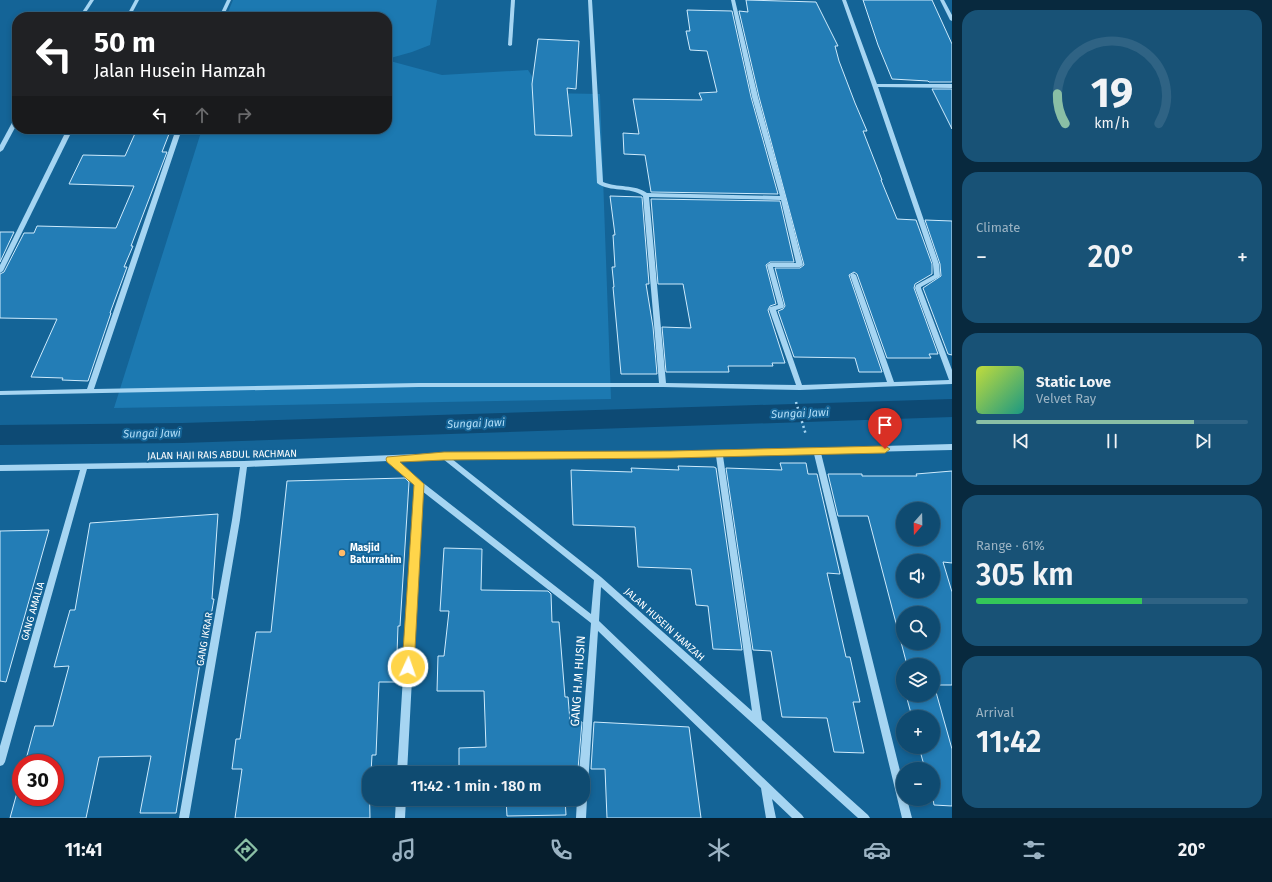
<!DOCTYPE html>
<meta charset="utf-8">
<style>
body{margin:0;font-family:"Fira Sans",sans-serif;background:#185276;color:#f1f3f6;height:100vh;display:flex;flex-direction:column;font-size:15px;white-space:nowrap}
*{box-sizing:border-box;margin:0}
p{font-size:13px;color:#9bb3c3}
.icon{flex:none;width:22px;height:22px;fill:none;stroke:currentColor;stroke-width:2;stroke-linecap:round;stroke-linejoin:round}
.map{position:relative;flex:1;overflow:hidden}
.sheet{display:flex;flex-direction:column;gap:10px;padding:10px;background:#08293e;width:320px}
.sheet>*{flex:none}
.guide{position:absolute;left:12px;top:12px;width:380px;height:122px;border-radius:16px;box-shadow:0 2px 6px #0003,0 0 0 1px #2f6384;background:#202124;color:#fff;overflow:hidden}
.needle{width:26px;rotate:200deg}
.buttons{position:absolute;left:896px;top:502px;display:grid;gap:8px}
.buttons a{display:grid;place-items:center;width:44px;height:44px;border-radius:50%;background:#0f4b71;box-shadow:0 2px 6px #0003,0 0 0 1px #2f6384;font-size:20px}
.speed{position:absolute;left:12px;top:754px;display:flex;gap:8px;font-size:20px;font-weight:700;text-align:center}
.speed>*{display:grid;place-content:center;width:52px;height:52px;border-radius:50%;background:#0f4b71;box-shadow:0 2px 6px #0003,0 0 0 1px #2f6384;line-height:1}
.speed .limit{border:6px solid #d22;background:#fff;color:#111}
.pin{position:absolute;display:grid;place-items:center;width:34px;height:34px;color:#fff;margin:-41px -17px;border-radius:50% 50% 50% 0;rotate:-45deg;box-shadow:0 0 4px #0007}
.pin .icon{rotate:45deg}
.me{position:absolute;width:44px;margin:-22px;rotate:3deg;stroke-linejoin:round;filter:drop-shadow(0 0 3px #0008)}
.turn{display:flex;align-items:center;gap:14px;height:84px;padding:0 16px;font-size:18px}
.turn .icon{width:52px;height:52px;stroke-width:2.5}
.turn b{display:block;font-size:28px;line-height:34px}
.lanes{display:flex;align-items:center;height:38px;padding:0 16px;background:#0003;justify-content:center;gap:20px;direction:ltr}
.lanes .off{opacity:.35}
.big{font-size:30px;font-weight:600;line-height:1.1}
.sheet .widget{flex:1;display:flex;flex-direction:column;justify-content:center;gap:6px;min-width:0;padding:0 14px;border-radius:16px;background:#185276}
.sheet .dial{align-items:center;gap:0}
.dial svg{height:104px;overflow:visible;fill:none;stroke:#2f6384;stroke-width:7;stroke-linecap:round;text-anchor:middle}
.dial text{fill:#f1f3f6;stroke:none}
.song{display:flex;align-items:center;gap:12px}
.cover{width:48px;height:48px;border-radius:6px;background:linear-gradient(135deg,hsl(70 70% 55%),hsl(170 70% 35%))}
.played{height:4px;border-radius:2px;background:linear-gradient(90deg,#8abfa5 80%,#2f6384 80%)}
.keys{display:flex;justify-content:space-around;direction:ltr}
.heat{display:flex;justify-content:space-between;align-items:center;font-size:22px;direction:ltr}
.charge{height:6px;border-radius:3px;background:linear-gradient(90deg,#34c759 61%,#2f6384 0)}
.trip{position:absolute;left:362px;top:766px;width:228px;height:40px;border-radius:16px;background:#0f4b71;box-shadow:0 2px 6px #0003,0 0 0 1px #2f6384;font-weight:600;line-height:40px;text-align:center}
.menu{display:flex;height:64px;justify-content:space-around;align-items:center;background:#061e2d;color:#9bb3c3}
.menu .icon{width:28px;height:28px}
.menu .on{color:#8abfa5}
.menu b{font-size:18px;color:#f1f3f6}
main{display:flex;flex:1;min-height:0}
.map>svg:first-child{display:block}
</style>
<main>
<div class="map">
<svg width="952" height="818" viewBox="0 0 952 818">
<rect width="100%" height="100%" fill="#146497"/>
<g fill="#1c79b1">
<path d="M 233,0 L 437,0 L 430,45 L 412,52 L 387,59 L 387,17 L 226,17 Z"/>
<path d="M 390,61 L 442,75 L 528,70 L 543,93 L 600,94 L 611,399 L 114,408 L 202,129 L 387,129 L 387,62 Z"/>
</g>
<g fill="none" stroke-linecap="round" stroke-linejoin="round">
<path fill="#0d4a74" fill-rule="evenodd" d="M 952,399 L 952,417 L 182,443 L 0,445 L 0,425 L 182,423 Z"/>
</g>
<g fill="#237db6" stroke="#ceebfd" fill-rule="evenodd">
<path d="M 746,0 L 816,2 L 838,46 L 835,46 L 839,61 L 855,103 L 867,131 L 863,131 L 882,180 L 881,180 L 897,219 L 916,220 L 932,264 L 932,274 L 915,284 L 914,288 L 938,354 L 929,354 L 931,358 L 887,358 L 857,274 L 854,272 L 849,275 L 882,372 L 859,372 L 855,358 L 794,357 L 778,311 L 783,309 L 785,306 L 775,268 L 800,268 L 804,265 L 759,97 L 739,11 L 748,12 Z"/>
<path d="M 863,0 L 932,0 L 952,44 L 952,82 L 929,82 L 928,81 L 892,79 L 878,45 Z"/>
<path d="M 687,10 L 732,11 L 751,97 L 778,194 L 651,192 L 645,155 L 624,154 L 623,133 L 639,134 L 633,99 L 702,100 L 699,93 L 717,92 L 707,51 L 690,50 L 686,31 L 690,31 Z"/>
<path d="M 538,39 L 579,41 L 576,89 L 567,88 L 572,136 L 535,135 L 532,84 Z"/>
<path d="M 932,89 L 952,89 L 952,129 Z"/>
<path d="M 137,129 L 168,129 L 166,134 L 169,134 L 162,152 L 167,152 L 131,246 L 133,246 L 124,267 L 127,267 L 110,313 L 111,313 L 88,381 L 62,380 L 63,378 L 31,377 L 57,319 L 0,318 L 0,274 L 4,272 L 24,233 L 34,233 L 37,226 L 116,228 L 134,186 L 69,184 L 83,155 L 125,156 Z"/>
<path d="M 610,196 L 642,197 L 649,284 L 646,284 L 653,327 L 657,374 L 621,374 L 613,287 L 614,287 L 612,267 L 615,267 L 613,235 L 615,235 Z"/>
<path d="M 651,199 L 780,201 L 794,262 L 770,262 L 766,265 L 776,304 L 770,306 L 768,310 L 785,363 L 772,363 L 773,366 L 728,366 L 729,372 L 666,372 L 662,327 L 691,328 L 683,284 L 658,284 Z"/>
<path d="M 925,220 L 952,221 L 952,355 L 948,354 L 923,288 L 941,276 L 940,264 Z"/>
<path d="M 0,232 L 14,232 L 0,262 Z"/>
<path d="M 780,463 L 806,463 L 808,474 L 817,474 L 840,574 L 827,573 L 846,657 L 850,657 L 860,702 L 853,702 L 864,753 L 834,752 L 827,718 L 782,717 L 771,651 L 753,650 L 726,468 L 782,470 Z"/>
<path d="M 678,466 L 714,467 L 716,468 L 742,650 L 713,649 L 708,606 L 696,605 L 691,569 L 638,567 L 635,527 L 573,525 L 571,470 L 632,472 L 631,468 L 679,470 Z"/>
<path d="M 952,471 L 952,563 L 943,562 L 952,592 L 952,685 L 934,685 L 952,749 L 952,806 L 934,805 L 933,799 L 933,769 L 925,769 L 919,747 L 933,747 L 933,717 L 912,717 L 906,695 L 933,695 L 933,665 L 907,665 L 868,516 L 838,516 L 828,474 L 862,474 L 862,476 L 917,476 L 916,474 ZM 903,509 L 933,509 L 933,539 L 903,539 ZM 903,561 L 933,561 L 933,591 L 903,591 ZM 903,613 L 933,613 L 933,643 L 903,643 Z"/>
<path d="M 405,478 L 409,482 L 400,626 L 398,626 L 396,682 L 379,682 L 376,755 L 372,755 L 371,773 L 369,773 L 370,818 L 235,818 L 242,769 L 232,769 L 236,739 L 240,739 L 256,632 L 271,632 L 287,481 Z"/>
<path d="M 218,514 L 212,599 L 214,599 L 206,644 L 203,644 L 176,813 L 140,813 L 151,756 L 99,757 L 86,818 L 10,818 L 21,778 L 21,797 L 55,797 L 55,763 L 25,763 L 35,726 L 53,726 L 69,666 L 54,667 L 70,610 L 75,610 L 90,523 Z"/>
<path d="M 49,530 L 6,682 L 0,681 L 0,531 Z"/>
<path d="M 444,548 L 482,549 L 481,590 L 548,591 L 551,594 L 552,622 L 559,622 L 565,697 L 568,697 L 570,721 L 582,722 L 578,769 L 562,769 L 562,773 L 459,772 L 459,748 L 486,747 L 484,691 L 437,691 L 438,656 L 444,656 L 449,611 L 440,611 Z"/>
<path d="M 594,722 L 689,727 L 701,818 L 607,818 L 605,769 L 591,769 Z"/>
<path d="M 506,799 L 565,799 L 566,815 L 507,816 Z"/>
</g>
<g fill="none" stroke-linecap="round" stroke-linejoin="round">
<path stroke="#a6d5f2" stroke-width="2.5" stroke-dasharray="2 3" stroke-linecap="butt" d="M 796,402 L 806,435"/>
<g fill="#a6d5f2" fill-rule="evenodd">
<path d="M 90,0 L 94,0 L 83,17 L 79,17 Z"/>
<path d="M 135,0 L 139,0 L 130,17 L 126,17 Z"/>
<path d="M 227,0 L 231,0 L 223,17 L 219,17 Z"/>
<path d="M 511,0 L 515,0 L 512,45 L 510,46 L 508,45 Z"/>
<path d="M 588,0 L 592,0 L 603,182 C 617,188 635,184 647,193 L 780,196 L 752,97 L 731,0 L 735,0 L 758,97 L 786,198 L 803,265 L 800,267 L 773,267 L 784,306 L 783,308 L 776,310 L 802,385 L 887,382 L 850,275 L 853,273 L 856,275 L 894,382 L 949,380 L 915,288 L 916,285 L 934,275 L 933,264 L 872,85 L 842,0 L 846,0 L 877,84 L 952,84 L 952,88 L 878,87 L 939,264 L 940,276 L 939,277 L 921,287 L 921,288 L 952,370 L 952,384 L 800,390 L 663,387 L 419,387 L 0,395 L 0,391 L 87,389 L 176,129 L 182,129 L 94,389 L 419,383 L 659,383 L 643,196 C 630,186 610,193 597,183 ZM 649,197 L 781,200 L 796,263 L 770,263 L 767,265 L 778,305 L 770,307 L 769,309 L 796,385 L 666,383 Z"/>
<path d="M 940,0 L 944,0 L 952,15 L 952,21 L 950,20 Z"/>
<path d="M 17,117 L 17,124 L 3,150 L 0,152 L 0,145 L 14,119 Z"/>
<path d="M 67,129 L 73,129 L 3,271 L 0,273 L 0,265 Z"/>
<path d="M 952,444 L 952,450 L 821,453 L 903,783 L 903,799 L 907,799 L 912,818 L 902,818 L 814,454 L 723,456 L 762,720 L 868,815 L 870,818 L 858,818 L 601,587 L 599,621 L 802,815 L 804,818 L 792,818 L 772,799 L 776,818 L 766,818 L 761,788 L 598,631 L 588,785 L 586,788 L 583,789 L 583,773 L 579,773 L 591,623 L 422,491 L 407,773 L 397,773 L 415,485 L 388,461 L 247,467 L 240,520 L 189,818 L 179,818 L 232,520 L 240,467 L 87,469 L 5,762 L 3,765 L 0,766 L 0,746 L 80,470 L 0,471 L 0,465 L 244,461 L 444,453 L 671,452 ZM 716,456 L 752,711 L 601,577 L 452,459 L 671,458 ZM 443,459 L 594,580 L 591,614 L 422,482 L 398,461 Z"/>
<path d="M 583,795 L 585,796 L 587,799 L 586,818 L 576,818 L 577,799 L 583,799 Z"/>
<path d="M 396,799 L 406,799 L 405,818 L 395,818 Z"/>
</g>
</g>
<path fill="#ffd54a" stroke="#a68a30" d="M 885,446 L 890,449 L 885,453 L 670,458 L 444,460 L 400,462 L 424,484 L 414,667 L 412,671 L 408,672 L 404,671 L 402,667 L 414,485 L 387,462 L 386,459 L 387,457 L 444,452 L 670,451 Z"/>
<circle fill="#ffba68" stroke="#146497" stroke-width="1.5" cx="342" cy="553" r="4"/>
<g text-anchor="middle" stroke-width="4" stroke-linejoin="round" paint-order="stroke">
<g font-size="10" fill="#fff" stroke="#146497">
<text transform="translate(222 454) rotate(-1)" y="4">JALAN HAJI RAIS ABDUL RACHMAN</text>
<text transform="translate(32 611) rotate(-74)" y="4">GANG AMALIA</text>
<text transform="translate(665 624) rotate(42)" y="4">JALAN HUSEIN HAMZAH</text>
<text transform="translate(204 639) rotate(-80)" y="4">GANG IKRAR</text>
</g>
<g font-size="10" font-weight="bold" fill="#fff" stroke="#146497" text-anchor="start">
<text x="350" y="551">Masjid<tspan x="350" dy="12">Baturrahim</tspan></text>
</g>
<g font-size="11" font-style="italic" fill="#b3dff9" stroke="#146497">
<text transform="translate(800 413) rotate(-2)" y="4">Sungai Jawi</text>
<text transform="translate(476 423) rotate(-2)" y="4">Sungai Jawi</text>
<text transform="translate(152 433) rotate(-1)" y="4">Sungai Jawi</text>
</g>
<g font-size="12" fill="#fff" stroke="#146497">
<text transform="translate(578 681) rotate(-86)" y="4">GANG H.M HUSIN</text>
</g>
</g>
</svg>
<div class="buttons">
<a><svg class="needle" viewBox="-14 -14 28 28"><path d="M0-13l5 13h-10z" fill="#e53935"/><path d="M0 13l5-13h-10z" fill="#9bb3c3"/></svg></a>
<a><svg class="icon" aria-label="sound" viewBox="0 0 24 24"><path d="M4 9h4l5-4v14l-5-4H4zM17 9q2 3 0 6"/></svg></a>
<a><svg class="icon" aria-label="search" viewBox="0 0 24 24"><circle cx="10" cy="10" r="6"/><path d="M15 15l6 6"/></svg></a>
<a><svg class="icon" aria-label="layers" viewBox="0 0 24 24"><path d="M12 4l9 5-9 5-9-5zM3 14l9 5 9-5"/></svg></a>
<a>+</a>
<a>−</a>
</div>
<div class="speed"><div class="limit">30</div></div>
<div class="pin" style="left:885px;top:449px;background:#d93025"><svg class="icon" aria-label="arrive" viewBox="0 0 24 24"><path d="M6 21V4h12l-3 4 3 4H6"/></svg></div>
<svg class="me" style="left:408px;top:667px" viewBox="-20 -20 40 40"><circle r="17" fill="#ffd54a" stroke="#fff" stroke-width="3"/><path d="M0-11L8 9 0 5-8 9z" fill="#fff"/></svg>
<div class="trip">11:42 · 1 min · 180 m</div>
<div class="guide">
<div class="turn"><svg class="icon" aria-label="left" viewBox="0 0 24 24"><path d="M17 20v-9H6M10 6l-5 5 5 5"/></svg><div><b>50 m</b>Jalan Husein Hamzah</div></div>
<div class="lanes"><svg class="icon" aria-label="left" viewBox="0 0 24 24"><path d="M17 20v-9H6M10 6l-5 5 5 5"/></svg><svg class="icon off" aria-label="ahead" viewBox="0 0 24 24"><path d="M12 20V5M6 11l6-6 6 6"/></svg><svg class="icon off" aria-label="right" viewBox="0 0 24 24"><path d="M7 20v-9h11M14 6l5 5-5 5"/></svg></div>
</div>
</div>
<section class="sheet">
<div class="widget dial"><svg viewBox="0 0 100 80">
<path d="M14 69A42 42 0 1 1 86 69"/>
<path d="M14 69A42 42 0 0 1 8 46" stroke="#8abfa5"/>
<text x="50" y="56" font-size="32" font-weight="700">19</text>
<text x="50" y="72" font-size="11">km/h</text>
</svg></div>
<div class="widget"><p>Climate</p>
<div class="heat"><a>−</a><b class="big">20°</b><a>+</a></div>
</div>
<div class="widget">
<div class="song"><i class="cover"></i><div><b>Static Love</b><p>Velvet Ray</p></div></div>
<div class="played"></div>
<div class="keys"><svg class="icon" aria-label="previous" viewBox="0 0 24 24"><path d="M18 5L8 12l10 7zM5 5v14"/></svg><svg class="icon" aria-label="pause" viewBox="0 0 24 24"><path d="M8 5v14M16 5v14"/></svg><svg class="icon" aria-label="next" viewBox="0 0 24 24"><path d="M6 5l10 7-10 7zM19 5v14"/></svg></div>
</div>
<div class="widget"><p>Range · 61%</p><b class="big">305 km</b><div class="charge"></div></div>
<div class="widget"><p>Arrival</p><b class="big">11:42</b></div>
</section>
</main>
<nav class="menu">
<b>11:41</b>
<svg class="icon on" aria-label="directions" viewBox="0 0 24 24"><path d="M12 3l9 9-9 9-9-9zM9 14v-3h6M13 9l2 2-2 2"/></svg>
<svg class="icon" aria-label="music" viewBox="0 0 24 24"><path d="M9 18V5l10-2v13"/><circle cx="6" cy="18" r="3"/><circle cx="16" cy="16" r="3"/></svg>
<svg class="icon" aria-label="phone" viewBox="0 0 24 24"><path d="M5 4h4l2 5-3 2q2 4 5 5l2-3 5 2v4C11 20 4 13 5 4z"/></svg>
<svg class="icon" aria-label="climate" viewBox="0 0 24 24"><path d="M12 3v18M4 7l16 10M4 17L20 7"/></svg>
<svg class="icon" aria-label="car" viewBox="0 0 24 24"><path d="M5 17H2v-5l4-1 3-4h7l3 4 3 1v5h-3M9 17h6M6 11h13"/><circle cx="7" cy="17" r="2"/><circle cx="17" cy="17" r="2"/></svg>
<svg class="icon" aria-label="filters" viewBox="0 0 24 24"><path d="M4 7h16M4 17h16"/><circle cx="9" cy="7" r="2"/><circle cx="15" cy="17" r="2"/></svg>
<b>20°</b>
</nav>
